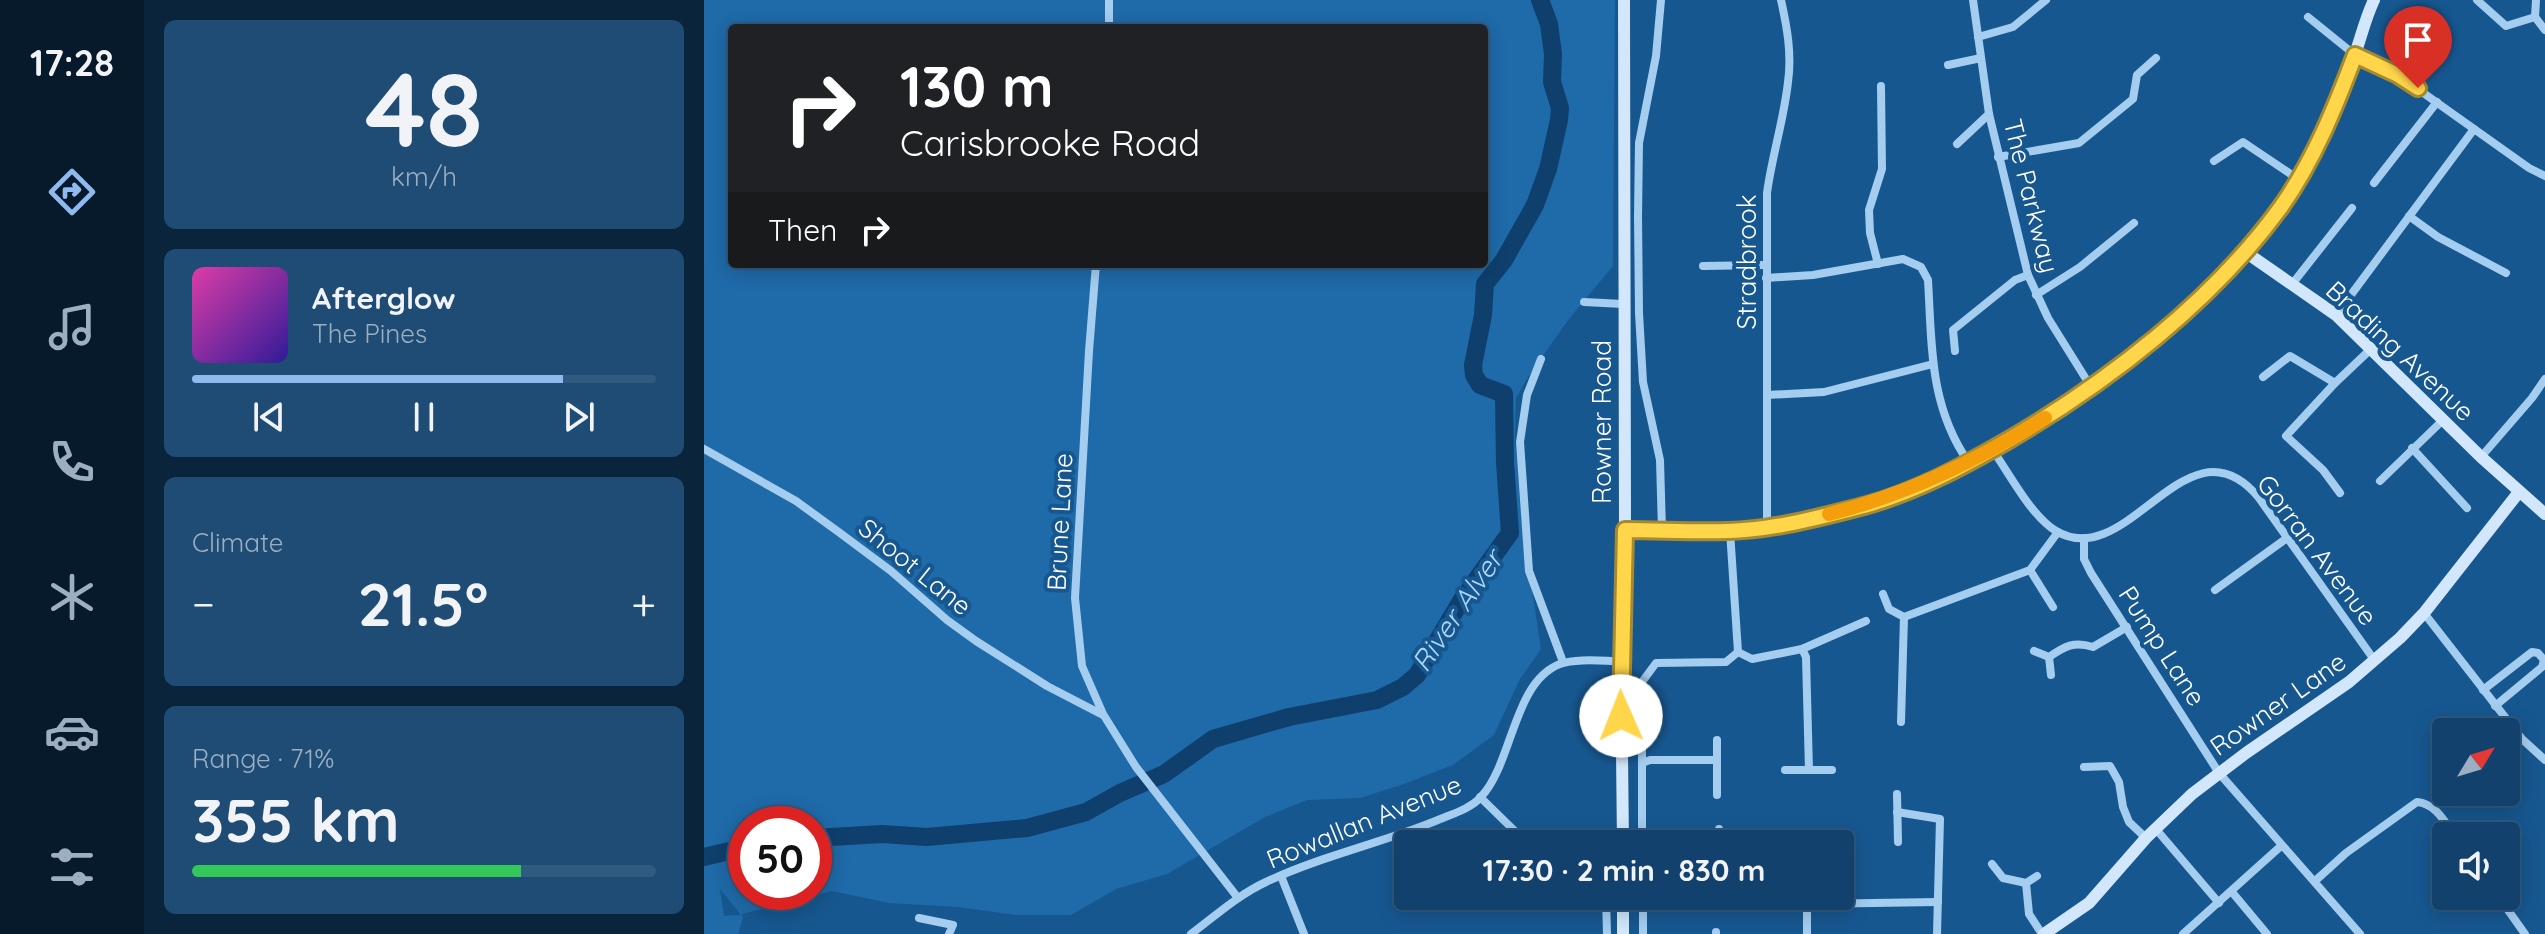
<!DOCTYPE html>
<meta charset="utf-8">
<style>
body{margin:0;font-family:Quicksand,sans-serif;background:#1e4c74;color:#f1f3f6;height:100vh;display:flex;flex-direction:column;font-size:30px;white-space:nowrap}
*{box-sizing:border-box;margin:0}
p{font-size:26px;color:#9cafc2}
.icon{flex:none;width:44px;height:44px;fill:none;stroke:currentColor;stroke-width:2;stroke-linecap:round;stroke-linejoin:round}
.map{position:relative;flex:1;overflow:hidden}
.sheet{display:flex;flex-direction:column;gap:20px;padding:20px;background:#09243b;width:560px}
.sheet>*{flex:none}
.guide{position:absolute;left:24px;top:24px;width:760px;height:244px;border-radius:8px;box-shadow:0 4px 20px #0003,0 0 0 2px #305a7f;background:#202124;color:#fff;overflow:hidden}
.needle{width:52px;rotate:52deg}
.fabs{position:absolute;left:1728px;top:718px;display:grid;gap:16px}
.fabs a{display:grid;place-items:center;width:88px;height:88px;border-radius:8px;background:#11416c;box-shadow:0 4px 20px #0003,0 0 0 2px #305a7f;font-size:40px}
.speed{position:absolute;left:24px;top:806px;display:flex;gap:16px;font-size:40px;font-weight:700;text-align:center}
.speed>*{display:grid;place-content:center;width:104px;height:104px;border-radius:50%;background:#11416c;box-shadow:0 4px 20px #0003,0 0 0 2px #305a7f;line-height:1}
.speed .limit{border:12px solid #d22;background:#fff;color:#111}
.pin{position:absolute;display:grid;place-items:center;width:68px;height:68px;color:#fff;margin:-82px -34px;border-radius:50% 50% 50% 0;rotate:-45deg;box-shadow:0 0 8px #0007}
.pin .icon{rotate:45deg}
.me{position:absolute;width:88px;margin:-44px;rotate:359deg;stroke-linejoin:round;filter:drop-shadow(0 0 6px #0008)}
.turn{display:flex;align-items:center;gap:28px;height:168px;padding:0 40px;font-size:36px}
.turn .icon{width:104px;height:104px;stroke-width:2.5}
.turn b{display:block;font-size:56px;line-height:68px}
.then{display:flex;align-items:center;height:76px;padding:0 40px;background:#0003;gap:16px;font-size:30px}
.big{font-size:60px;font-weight:700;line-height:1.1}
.sheet .tile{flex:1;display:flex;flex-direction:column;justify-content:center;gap:12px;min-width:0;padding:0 28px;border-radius:12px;background:#1e4c74}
.sheet .dial{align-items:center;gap:0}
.dial b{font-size:104px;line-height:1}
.song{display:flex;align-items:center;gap:24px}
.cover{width:96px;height:96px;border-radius:12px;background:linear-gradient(135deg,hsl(320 70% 55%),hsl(250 70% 35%))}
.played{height:8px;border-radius:4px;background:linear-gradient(90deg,#90b9f0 80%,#305a7f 80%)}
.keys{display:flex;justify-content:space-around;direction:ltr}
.heat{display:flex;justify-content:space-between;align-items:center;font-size:44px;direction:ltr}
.charge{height:12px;border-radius:6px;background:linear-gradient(90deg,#34c759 71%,#305a7f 0)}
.trip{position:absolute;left:690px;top:830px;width:460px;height:80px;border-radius:8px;background:#11416c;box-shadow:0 4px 20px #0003,0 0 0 2px #305a7f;font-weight:700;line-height:80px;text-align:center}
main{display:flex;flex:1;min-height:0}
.menu{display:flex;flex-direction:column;width:144px;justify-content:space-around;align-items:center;background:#071a2b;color:#9cafc2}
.menu .icon{width:56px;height:56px}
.menu .on{color:#90b9f0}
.menu b{font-size:36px;color:#f1f3f6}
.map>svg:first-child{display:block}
</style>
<main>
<nav class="menu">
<b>17:28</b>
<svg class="icon on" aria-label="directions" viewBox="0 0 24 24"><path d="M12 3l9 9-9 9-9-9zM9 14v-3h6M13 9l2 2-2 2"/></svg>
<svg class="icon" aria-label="music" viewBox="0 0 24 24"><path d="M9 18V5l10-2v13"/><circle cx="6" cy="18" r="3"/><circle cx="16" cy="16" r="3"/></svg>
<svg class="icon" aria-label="phone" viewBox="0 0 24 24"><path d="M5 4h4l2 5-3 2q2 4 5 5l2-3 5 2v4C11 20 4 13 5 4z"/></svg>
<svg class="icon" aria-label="climate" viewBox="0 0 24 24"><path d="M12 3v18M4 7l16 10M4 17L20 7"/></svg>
<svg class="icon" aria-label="car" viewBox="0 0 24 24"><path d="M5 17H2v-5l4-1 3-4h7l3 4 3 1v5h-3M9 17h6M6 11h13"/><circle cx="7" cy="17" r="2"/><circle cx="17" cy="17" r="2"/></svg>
<svg class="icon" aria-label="filters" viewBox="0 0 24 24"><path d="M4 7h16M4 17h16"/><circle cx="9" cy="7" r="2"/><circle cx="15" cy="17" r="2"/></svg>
</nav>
<section class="sheet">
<div class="tile dial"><b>48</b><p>km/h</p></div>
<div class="tile">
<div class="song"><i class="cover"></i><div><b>Afterglow</b><p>The Pines</p></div></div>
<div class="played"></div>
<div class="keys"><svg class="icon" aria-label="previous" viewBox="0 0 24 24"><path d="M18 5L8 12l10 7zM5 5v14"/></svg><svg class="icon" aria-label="pause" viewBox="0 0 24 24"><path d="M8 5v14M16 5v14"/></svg><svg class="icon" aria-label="next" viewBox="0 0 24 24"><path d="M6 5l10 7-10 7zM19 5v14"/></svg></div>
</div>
<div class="tile"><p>Climate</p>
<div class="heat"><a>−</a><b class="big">21.5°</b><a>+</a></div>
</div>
<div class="tile"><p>Range · 71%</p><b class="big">355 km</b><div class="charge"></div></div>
</section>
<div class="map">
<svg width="1841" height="934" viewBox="0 0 1841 934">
<rect width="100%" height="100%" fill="#175790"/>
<path fill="#1f6aa9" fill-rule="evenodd" d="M 0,0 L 911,0 L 909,266 L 865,319 L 826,374 L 812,398 L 811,443 L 817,483 L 817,517 L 837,649 L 816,679 L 790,735 L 749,765 L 697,785 L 656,798 L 603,800 L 561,817 L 463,874 L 412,889 L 367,915 L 312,915 L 254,907 L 185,903 L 128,891 L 38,914 L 39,918 L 34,934 L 0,934 ZM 28,28 L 780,28 L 780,264 L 28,264 ZM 42,824 L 110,824 L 110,892 L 42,892 ZM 16,889 L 36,914 L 36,915 L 20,916 Z"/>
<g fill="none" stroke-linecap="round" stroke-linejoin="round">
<g stroke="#0f3f6d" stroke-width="18">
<path d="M 110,838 L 178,834 L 223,837 L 323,828 L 382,812 L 416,793 L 460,774 L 509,739 L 585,717 L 673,700 L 699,687 L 713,675 L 757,601 L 806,533 L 801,463 L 800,394 L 776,385 L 770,375 L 769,365 L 779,315 L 781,284 L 800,260 L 831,205 L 844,169 L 855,120 L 856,108 L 848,82 L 849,54 L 845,24 L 836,0"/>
<path d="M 0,857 L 42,847"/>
</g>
<g stroke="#a4cdf0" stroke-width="8">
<path d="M 405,0 L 405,28"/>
<path d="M 957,0 L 952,56 L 935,143 L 934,216 L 935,313 L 939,382 L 956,460 L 958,530"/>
<path d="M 1269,0 L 1285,114 L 1324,275 L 1344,318 L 1387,387"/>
<path d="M 1773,0 L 1802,26 L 1831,17 L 1832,0"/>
<path d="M 1604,17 L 1651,55 L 1694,75 L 1825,168 L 1841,176"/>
<path d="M 1831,17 L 1841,30"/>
<path d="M 1274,37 L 1309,27 L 1342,0"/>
<path d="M 1244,65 L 1277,58"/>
<path d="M 1253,144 L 1285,114"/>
<path d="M 1294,157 L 1375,143 L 1429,99 L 1433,75 L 1452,58"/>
<path d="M 1510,161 L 1539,142 L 1594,179"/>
<path d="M 1670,183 L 1733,102"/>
<path d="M 1705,216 L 1734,237 L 1802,273"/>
<path d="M 392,264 L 385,351 L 371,598 L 378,666 L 399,714 L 432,767 L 534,898"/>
<path d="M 1174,264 L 1166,233 L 1165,210 L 1178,169 L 1177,86"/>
<path d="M 999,266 L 1062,265"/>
<path d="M 1062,278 L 1109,275 L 1199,259 L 1217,267 L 1224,280 C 1228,345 1225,406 1265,463"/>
<path d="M 1589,283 L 1648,208"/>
<path d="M 1332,295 L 1376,267 L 1430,223"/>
<path d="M 880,302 L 919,304"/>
<path d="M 1632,315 L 1770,129"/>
<path d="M 1251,351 L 1249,330 L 1311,280 L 1324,275"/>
<path d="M 837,359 L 823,395 L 816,442 L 825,571 L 859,662"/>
<path d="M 1559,377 L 1586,356 L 1631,383"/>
<path d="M 1063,395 L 1120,392 L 1229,364"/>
<path d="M 1708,448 L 1763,508"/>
<path d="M 0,449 L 92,501 L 136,533 L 187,571 L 243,620 L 272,641 L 343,686 L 397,714"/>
<path d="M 1288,449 C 1305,473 1327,516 1352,531 C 1425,574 1483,411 1555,498 L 1671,661"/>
<path d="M 1777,457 L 1828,398 L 1841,379"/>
<path d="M 1676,481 L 1739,420"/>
<path d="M 1636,493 L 1619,470 L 1582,436 L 1631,383 L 1668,348"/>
<path d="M 1063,527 L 1063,193 C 1068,156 1080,119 1084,82 C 1088,54 1083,27 1077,0"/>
<path d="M 1380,538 L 1380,559 L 1387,573 L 1515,773 L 1656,934"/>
<path d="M 1326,570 L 1349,607"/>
<path d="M 1511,590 L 1583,538"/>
<path d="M 1179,594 L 1185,609 L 1200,617 L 1326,570 L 1354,532"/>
<path d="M 1720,613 L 1818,739 L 1841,760"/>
<path d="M 1098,649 L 1102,657 L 1105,770"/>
<path d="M 1330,651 L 1345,657 C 1361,646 1370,641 1389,647 L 1423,627"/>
<path d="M 1034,652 L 1048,659 L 1098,649 L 1162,621"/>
<path d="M 1345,657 L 1347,675"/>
<path d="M 1779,690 L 1828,652 L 1834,653 L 1840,660 L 1838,667 L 1791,706"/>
<path d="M 1197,722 L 1200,617"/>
<path d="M 1013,740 L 1013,795"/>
<path d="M 938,763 L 946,760 L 1013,760"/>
<path d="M 1380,767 L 1406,766 L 1415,782 L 1419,807 L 1425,822 L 1442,838"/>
<path d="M 1081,770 L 1128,770"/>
<path d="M 1193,794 L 1194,842"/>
<path d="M 776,797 L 824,844"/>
<path d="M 1193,812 L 1236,819 L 1233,934"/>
<path d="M 1451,828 L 1515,903"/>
<path d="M 938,844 L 938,682 L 952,663 L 1022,662 L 1034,652 L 1026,531"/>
<path d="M 1014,844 L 1015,829"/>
<path d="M 1288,864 L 1299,878 L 1322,883 L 1333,876"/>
<path d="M 577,876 L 600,934"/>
<path d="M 1611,881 L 1642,853 L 1713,802 C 1732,804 1740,821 1751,836"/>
<path d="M 1322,883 L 1325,914 L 1338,934"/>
<path d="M 1528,892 L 1563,934"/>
<path d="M 902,896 L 903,934"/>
<path d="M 939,896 L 939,934"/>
<path d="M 1794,896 L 1821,934"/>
<path d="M 215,918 L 249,925 L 245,934"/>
<path d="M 1012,932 L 1012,934"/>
<path d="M 487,934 C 511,916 534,895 562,882 C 617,856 678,843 734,820 C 748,814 766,809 777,797 C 809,763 809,682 856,664 C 873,658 899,661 917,661"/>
<path d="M 1103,934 L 1103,904 L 1234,902"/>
<path d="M 1479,934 L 1577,846"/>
</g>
<g stroke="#d2e7fb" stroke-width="12">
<path d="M 1540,251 L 1632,315 L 1777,457 L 1841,514"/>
<path d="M 921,530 C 969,530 1018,534 1066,526 C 1116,517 1165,506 1213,487 C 1243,475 1271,459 1299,443 C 1380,396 1454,341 1519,273 C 1540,251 1561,229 1578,204 C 1609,159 1632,109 1650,57 C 1657,38 1661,19 1670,0"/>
<path d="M 919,844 L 917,661 L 921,530 L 920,0"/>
<path d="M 919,896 L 919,934"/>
<path d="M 1340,934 L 1385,903 L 1442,838 L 1488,794 L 1542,753 L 1645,682 L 1696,638 L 1720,613 L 1815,492"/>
</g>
</g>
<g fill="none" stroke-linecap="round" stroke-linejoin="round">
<defs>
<path id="route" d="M 917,716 L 921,530 C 955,530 989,532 1024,531 C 1069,530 1117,517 1160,506 C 1211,492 1258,467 1303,441 C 1404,382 1508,302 1577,207 C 1610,160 1631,108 1651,55 L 1694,75 L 1714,88"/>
</defs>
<use href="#route" stroke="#a68a30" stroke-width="20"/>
<use href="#route" stroke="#ffd54a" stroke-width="14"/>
<path stroke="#f59e0b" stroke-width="14" d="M 1125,514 C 1204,494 1273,461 1341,418"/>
</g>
<g text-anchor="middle" stroke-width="8" stroke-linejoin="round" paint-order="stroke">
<g font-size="26" fill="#fff" stroke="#175790">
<text transform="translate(1327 196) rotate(76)" y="9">The Parkway</text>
<text transform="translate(1043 262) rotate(-90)" y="9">Stradbrook</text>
<text transform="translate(1696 351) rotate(43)" y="9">Brading Avenue</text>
<text transform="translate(898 422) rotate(-90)" y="9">Rowner Road</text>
<text transform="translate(356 522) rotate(-87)" y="9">Brune Lane</text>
<text transform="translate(1613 550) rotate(53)" y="9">Gorran Avenue</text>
<text transform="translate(211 567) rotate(39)" y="9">Shoot Lane</text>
<text transform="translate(1458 646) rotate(57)" y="9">Pump Lane</text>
<text transform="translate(1574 704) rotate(-35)" y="9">Rowner Lane</text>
<text transform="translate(660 822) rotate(-22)" y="9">Rowallan Avenue</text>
</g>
<g font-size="28" font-style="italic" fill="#b0d7f7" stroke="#175790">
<text transform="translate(753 611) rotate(-56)" y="10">River Alver</text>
</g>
</g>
</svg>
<div class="fabs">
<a><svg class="needle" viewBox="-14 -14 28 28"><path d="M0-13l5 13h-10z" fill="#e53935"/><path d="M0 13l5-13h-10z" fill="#9cafc2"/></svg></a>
<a><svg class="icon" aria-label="sound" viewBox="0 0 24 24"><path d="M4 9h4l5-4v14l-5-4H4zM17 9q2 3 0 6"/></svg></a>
</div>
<div class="speed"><div class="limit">50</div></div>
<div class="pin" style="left:1714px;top:88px;background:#d93025"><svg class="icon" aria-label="arrive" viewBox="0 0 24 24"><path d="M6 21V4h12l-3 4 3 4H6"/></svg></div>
<svg class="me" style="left:917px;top:716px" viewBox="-20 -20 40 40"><circle r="19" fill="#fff"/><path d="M0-13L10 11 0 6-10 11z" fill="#ffd54a"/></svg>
<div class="trip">17:30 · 2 min · 830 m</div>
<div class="guide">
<div class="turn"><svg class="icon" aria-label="right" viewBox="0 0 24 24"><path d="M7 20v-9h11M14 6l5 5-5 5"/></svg><div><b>130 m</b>Carisbrooke Road</div></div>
<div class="then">Then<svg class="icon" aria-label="right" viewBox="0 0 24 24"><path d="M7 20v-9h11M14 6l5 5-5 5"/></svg></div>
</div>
</div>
</main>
